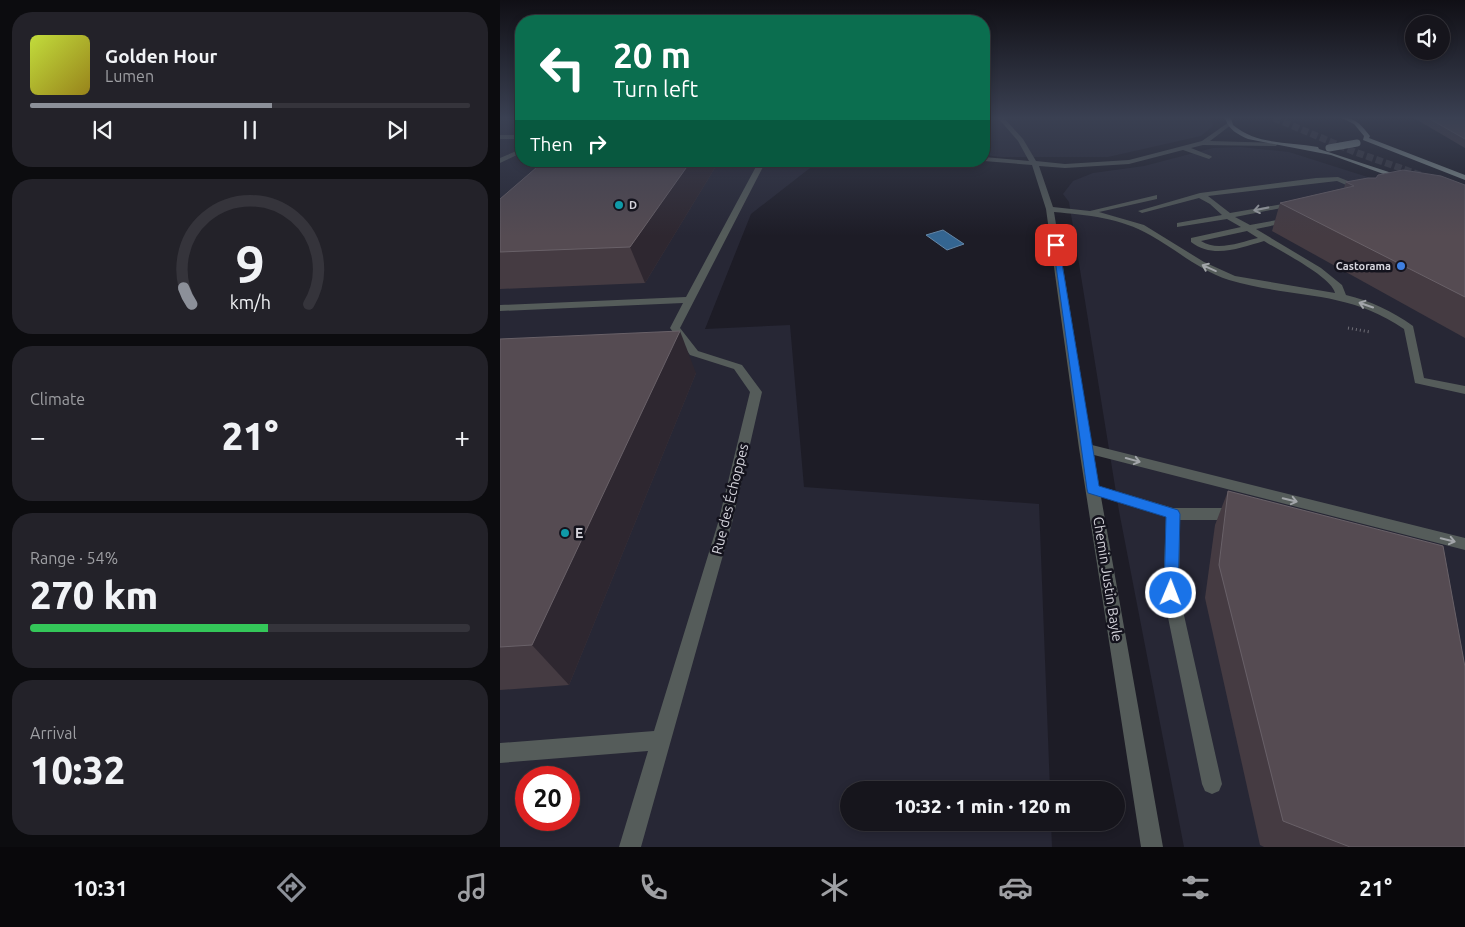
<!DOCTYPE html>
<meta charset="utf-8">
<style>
body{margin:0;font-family:Ubuntu,sans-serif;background:#232229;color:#f1f3f6;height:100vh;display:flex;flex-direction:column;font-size:19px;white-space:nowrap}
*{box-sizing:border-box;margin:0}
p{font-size:16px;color:#9e9fa3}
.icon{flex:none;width:28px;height:28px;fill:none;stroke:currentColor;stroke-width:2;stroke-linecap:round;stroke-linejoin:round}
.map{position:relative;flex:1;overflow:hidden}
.sheet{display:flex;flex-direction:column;gap:12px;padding:12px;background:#0c0c0f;width:500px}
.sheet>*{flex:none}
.hud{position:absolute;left:15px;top:15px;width:475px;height:152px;border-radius:20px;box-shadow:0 2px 8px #0003,0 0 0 1px #35343b;background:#0b6e4f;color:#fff;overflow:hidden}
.buttons{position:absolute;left:905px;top:15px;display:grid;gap:10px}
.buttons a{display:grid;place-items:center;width:45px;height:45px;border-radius:50%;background:#16151c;box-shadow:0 2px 8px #0003,0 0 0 1px #35343b;font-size:25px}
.speed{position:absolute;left:15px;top:766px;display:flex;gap:10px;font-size:25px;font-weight:700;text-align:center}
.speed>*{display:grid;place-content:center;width:65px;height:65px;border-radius:50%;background:#16151c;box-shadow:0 2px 8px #0003,0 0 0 1px #35343b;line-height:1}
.speed .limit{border:8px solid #d22;background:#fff;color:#111}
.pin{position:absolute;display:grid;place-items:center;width:42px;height:42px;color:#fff;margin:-21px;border-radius:10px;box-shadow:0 2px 8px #0006}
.me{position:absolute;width:55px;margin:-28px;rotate:1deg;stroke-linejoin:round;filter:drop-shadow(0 0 4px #0008)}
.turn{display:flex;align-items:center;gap:18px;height:105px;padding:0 15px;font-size:22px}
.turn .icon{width:65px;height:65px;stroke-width:2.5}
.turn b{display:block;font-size:35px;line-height:42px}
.then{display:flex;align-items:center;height:48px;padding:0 15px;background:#0003;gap:10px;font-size:19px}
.big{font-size:38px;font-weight:800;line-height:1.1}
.sheet .widget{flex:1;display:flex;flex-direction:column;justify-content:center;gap:8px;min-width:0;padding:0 18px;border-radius:20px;background:#232229}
.sheet .dial{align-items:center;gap:0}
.dial svg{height:130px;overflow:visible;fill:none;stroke:#35343b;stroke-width:7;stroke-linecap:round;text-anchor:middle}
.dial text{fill:#f1f3f6;stroke:none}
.song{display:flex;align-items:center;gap:15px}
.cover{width:60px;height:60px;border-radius:8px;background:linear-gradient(135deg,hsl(70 70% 55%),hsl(50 70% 35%))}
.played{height:5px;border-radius:2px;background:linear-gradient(90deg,#8c9099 55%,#35343b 55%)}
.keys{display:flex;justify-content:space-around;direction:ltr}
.heat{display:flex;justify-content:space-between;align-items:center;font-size:28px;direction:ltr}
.charge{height:8px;border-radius:4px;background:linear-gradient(90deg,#34c759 54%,#35343b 0)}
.trip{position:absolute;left:340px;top:781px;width:285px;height:50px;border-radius:25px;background:#16151c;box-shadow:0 2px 8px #0003,0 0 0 1px #35343b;font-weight:800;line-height:50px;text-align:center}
.tabs{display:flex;height:80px;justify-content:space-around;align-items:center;background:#09080b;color:#9e9fa3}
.tabs .icon{width:35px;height:35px}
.tabs .selected{color:#8c9099}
.tabs b{font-size:22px;color:#f1f3f6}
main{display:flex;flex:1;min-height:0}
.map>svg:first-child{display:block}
</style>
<main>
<section class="sheet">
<div class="widget">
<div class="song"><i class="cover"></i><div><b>Golden Hour</b><p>Lumen</p></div></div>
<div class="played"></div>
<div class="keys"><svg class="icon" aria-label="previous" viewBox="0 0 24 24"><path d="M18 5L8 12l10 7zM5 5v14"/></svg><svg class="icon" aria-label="pause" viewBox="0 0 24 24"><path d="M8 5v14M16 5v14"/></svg><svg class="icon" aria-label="next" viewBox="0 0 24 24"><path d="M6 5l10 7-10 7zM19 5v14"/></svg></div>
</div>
<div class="widget dial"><svg viewBox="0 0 100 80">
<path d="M14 69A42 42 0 1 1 86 69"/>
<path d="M14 69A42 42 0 0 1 9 59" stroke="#8c9099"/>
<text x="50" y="56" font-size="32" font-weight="700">9</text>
<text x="50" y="72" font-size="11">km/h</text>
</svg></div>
<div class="widget"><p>Climate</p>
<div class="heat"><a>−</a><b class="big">21°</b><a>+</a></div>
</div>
<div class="widget"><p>Range · 54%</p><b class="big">270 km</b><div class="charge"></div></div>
<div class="widget"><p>Arrival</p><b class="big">10:32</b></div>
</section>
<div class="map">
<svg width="965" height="847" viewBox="0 0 965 847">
<rect width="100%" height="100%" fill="#1d1c26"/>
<g fill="#272735" fill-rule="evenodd">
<path d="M 0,118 L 21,118 L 21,161 L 319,161 L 251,214 L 205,329 L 290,325 L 304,487 L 539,504 L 550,790 L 349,790 L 349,822 L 551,823 L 552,847 L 0,847 ZM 26,778 L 69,778 L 69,820 L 26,820 Z"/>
<path d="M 484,118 L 711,118 L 713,126 L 701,136 L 608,157 L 501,157 L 484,155 Z"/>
<path d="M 740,147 L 789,152 L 965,208 L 965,847 L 684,847 L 619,511 L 569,202 L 563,194 L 573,181 L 593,173 L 644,166 L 713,148 Z"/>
</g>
<path fill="#346591" stroke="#6587a8" d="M 443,230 L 464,244 L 447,250 L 426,235 Z"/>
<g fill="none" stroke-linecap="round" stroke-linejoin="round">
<path stroke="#393841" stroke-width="7" stroke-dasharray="7 3" stroke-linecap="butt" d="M 774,118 L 855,152 L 923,176"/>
<path stroke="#6e6d76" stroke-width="3" stroke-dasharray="1 3" stroke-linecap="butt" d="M 848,328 L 870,332"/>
<g fill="#555c5a" fill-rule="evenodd">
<path d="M 498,118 L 504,118 L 523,139 L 536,161 L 565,164 L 629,160 L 702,141 L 729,122 L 731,125 L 710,141 L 778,143 L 776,146 L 703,145 L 691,148 L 711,156 L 712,157 L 709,159 L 683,150 L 629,164 L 565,168 L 539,166 L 553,207 L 590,211 L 657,195 L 657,199 L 599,212 L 644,225 L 704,262 L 735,276 L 835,293 C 832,277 780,251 764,241 C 740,248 713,259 691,242 L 691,238 L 741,227 L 727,219 L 677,227 L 677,223 L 722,215 L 710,204 L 699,198 L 642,213 L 638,211 L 700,193 L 816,178 L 838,177 L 863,187 L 864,189 L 860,191 L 837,181 L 708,196 L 730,213 L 800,201 L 801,203 L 797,205 L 735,217 L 750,225 L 794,217 L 794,221 L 756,229 L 821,268 L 842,285 L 846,295 C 871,301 892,311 913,326 L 924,378 L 965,386 L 965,394 L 915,383 L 904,329 C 846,289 793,299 729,280 C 700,271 677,250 650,235 C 621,218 587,215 554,212 L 592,445 L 965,538 L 965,550 L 594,455 L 599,486 L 673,508 L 724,508 L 740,514 L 742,518 L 740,522 L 735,524 L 723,520 L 680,520 L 679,593 L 722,784 L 719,791 L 712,794 L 705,791 L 702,784 L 663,593 L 666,517 L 601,497 L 663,847 L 641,847 L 579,448 L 546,209 L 532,165 L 484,161 L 484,157 L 529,161 L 518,141 ZM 747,231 L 758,238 C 741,242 717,252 701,241 Z"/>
<rect x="0" y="135" width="21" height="4"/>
<path d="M 21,149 L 21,153 L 0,163 L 0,158 Z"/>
<path d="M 259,161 L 266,161 L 180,328 L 198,351 L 242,365 L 262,392 L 232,523 L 141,847 L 119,847 L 148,751 L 0,763 L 0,743 L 154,731 L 218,523 L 250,392 L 234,369 L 190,355 L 170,328 L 183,303 L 0,311 L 0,305 L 186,297 Z"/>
</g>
<g fill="#8d9b97" fill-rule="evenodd">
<path d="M 725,118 L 731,118 L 733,125 C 757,145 789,142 818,147 L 819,149 L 907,178 L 900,180 L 831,155 L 748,139 C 737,134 729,130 725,118 Z"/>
<path d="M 842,118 C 856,117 862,126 870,136 L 869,138 L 965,175 L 965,180 L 863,140 L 864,136 L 854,124 Z"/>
</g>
<path stroke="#8d9b97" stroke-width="7" d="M 829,148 L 857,143"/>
</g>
<g fill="#453b42">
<path d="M 914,118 L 965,118 L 965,148 Z"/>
<path d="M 44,161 L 219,161 L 145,283 L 0,289 L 0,199 Z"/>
<path d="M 846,182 L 965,185 L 965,338 L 772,231 L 780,203 L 844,188 Z"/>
<path d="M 0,339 L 196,373 L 69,685 L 0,690 Z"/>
<path d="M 728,491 L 965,847 L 764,847 L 760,845 L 705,598 L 715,525 Z"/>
</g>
<g fill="#2e2730">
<path d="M 191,161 L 219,161 L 145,283 L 130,247 Z"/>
<path d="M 180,331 L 196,373 L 69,685 L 32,645 Z"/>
</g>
<g fill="#554b52" stroke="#696168">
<path d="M 928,118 L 965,118 L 965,139 Z"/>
<path d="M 44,161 L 191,161 L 130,247 L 0,252 L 0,199 Z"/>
<path d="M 903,170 L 941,176 L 965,185 L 965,297 L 780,203 L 854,186 L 846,182 L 868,178 L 876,178 L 878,175 Z"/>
<path d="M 180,331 L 32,645 L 0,647 L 0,339 Z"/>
<path d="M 728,491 L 943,546 L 965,667 L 965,847 L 850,847 L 783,821 L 719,565 Z"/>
</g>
<defs><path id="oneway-shaft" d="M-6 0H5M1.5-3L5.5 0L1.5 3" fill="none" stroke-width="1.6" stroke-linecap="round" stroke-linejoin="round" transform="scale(1.25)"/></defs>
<g stroke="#a2a5a9">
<use href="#oneway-shaft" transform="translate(761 209) rotate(169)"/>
<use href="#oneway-shaft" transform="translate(709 268) rotate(-156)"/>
<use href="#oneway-shaft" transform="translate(866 305) rotate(-161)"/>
<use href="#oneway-shaft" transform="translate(633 460) rotate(15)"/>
<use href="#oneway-shaft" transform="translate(790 500) rotate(14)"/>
<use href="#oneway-shaft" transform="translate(948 540) rotate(14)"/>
</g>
<linearGradient id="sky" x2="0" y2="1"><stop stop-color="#100f15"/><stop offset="0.5" stop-color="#3a4052"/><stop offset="1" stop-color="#3a4052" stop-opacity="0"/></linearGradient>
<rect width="965" height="236" fill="url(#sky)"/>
<path fill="#1a73e8" stroke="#114b97" d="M 553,244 L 559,245 L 599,486 L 678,510 L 680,514 L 678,593 L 676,598 L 671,600 L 666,598 L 664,593 L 666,517 L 588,493 L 587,489 Z"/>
<g fill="#0f9aa8" stroke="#14131d" stroke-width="2">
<circle cx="119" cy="205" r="5"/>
<circle cx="65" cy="533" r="5"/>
</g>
<circle fill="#3f7fe0" stroke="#14131d" stroke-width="2" cx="901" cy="266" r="5"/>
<g text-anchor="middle" stroke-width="5" stroke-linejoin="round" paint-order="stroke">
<g font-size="11" font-weight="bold" fill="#d6d5dd" stroke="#14131d" text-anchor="start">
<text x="129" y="209">D</text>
<text x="891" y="270" text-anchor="end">Castorama</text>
</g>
<g font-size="14" fill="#d6d5dd" stroke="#14131d">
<text transform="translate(230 499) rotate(-76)" y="5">Rue des Échoppes</text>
<text transform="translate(608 579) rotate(81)" y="5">Chemin Justin Bayle</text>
</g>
<g font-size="14" font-weight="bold" fill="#d6d5dd" stroke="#14131d" text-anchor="start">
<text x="75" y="538">E</text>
</g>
</g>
</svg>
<div class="buttons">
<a><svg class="icon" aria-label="sound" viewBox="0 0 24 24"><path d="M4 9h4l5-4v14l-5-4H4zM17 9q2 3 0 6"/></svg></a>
</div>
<div class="speed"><div class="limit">20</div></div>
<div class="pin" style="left:556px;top:245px;background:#d93025"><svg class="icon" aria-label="arrive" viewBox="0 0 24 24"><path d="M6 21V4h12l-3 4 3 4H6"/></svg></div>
<svg class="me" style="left:671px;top:593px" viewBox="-20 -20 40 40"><circle r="17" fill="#1a73e8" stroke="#fff" stroke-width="3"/><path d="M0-11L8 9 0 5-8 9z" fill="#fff"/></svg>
<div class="trip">10:32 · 1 min · 120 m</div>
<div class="hud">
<div class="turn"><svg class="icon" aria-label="left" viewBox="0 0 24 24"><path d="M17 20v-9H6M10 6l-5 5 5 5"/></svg><div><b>20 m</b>Turn left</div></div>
<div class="then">Then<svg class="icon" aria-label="right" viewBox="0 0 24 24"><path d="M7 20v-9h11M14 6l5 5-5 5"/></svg></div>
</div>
</div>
</main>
<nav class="tabs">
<b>10:31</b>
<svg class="icon selected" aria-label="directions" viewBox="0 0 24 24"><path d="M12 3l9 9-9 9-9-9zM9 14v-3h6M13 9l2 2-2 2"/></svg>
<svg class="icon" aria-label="music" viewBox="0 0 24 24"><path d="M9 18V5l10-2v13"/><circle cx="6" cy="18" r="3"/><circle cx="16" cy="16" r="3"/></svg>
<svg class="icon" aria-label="phone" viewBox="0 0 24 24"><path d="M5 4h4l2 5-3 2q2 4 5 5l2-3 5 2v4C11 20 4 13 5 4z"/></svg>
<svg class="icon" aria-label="climate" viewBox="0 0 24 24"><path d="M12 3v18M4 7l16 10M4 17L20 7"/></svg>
<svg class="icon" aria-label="car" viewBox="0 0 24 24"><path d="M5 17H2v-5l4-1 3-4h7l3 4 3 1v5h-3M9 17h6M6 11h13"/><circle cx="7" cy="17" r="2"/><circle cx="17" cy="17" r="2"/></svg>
<svg class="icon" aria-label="filters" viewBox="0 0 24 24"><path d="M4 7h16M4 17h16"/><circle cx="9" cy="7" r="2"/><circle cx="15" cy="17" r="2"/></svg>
<b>21°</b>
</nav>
